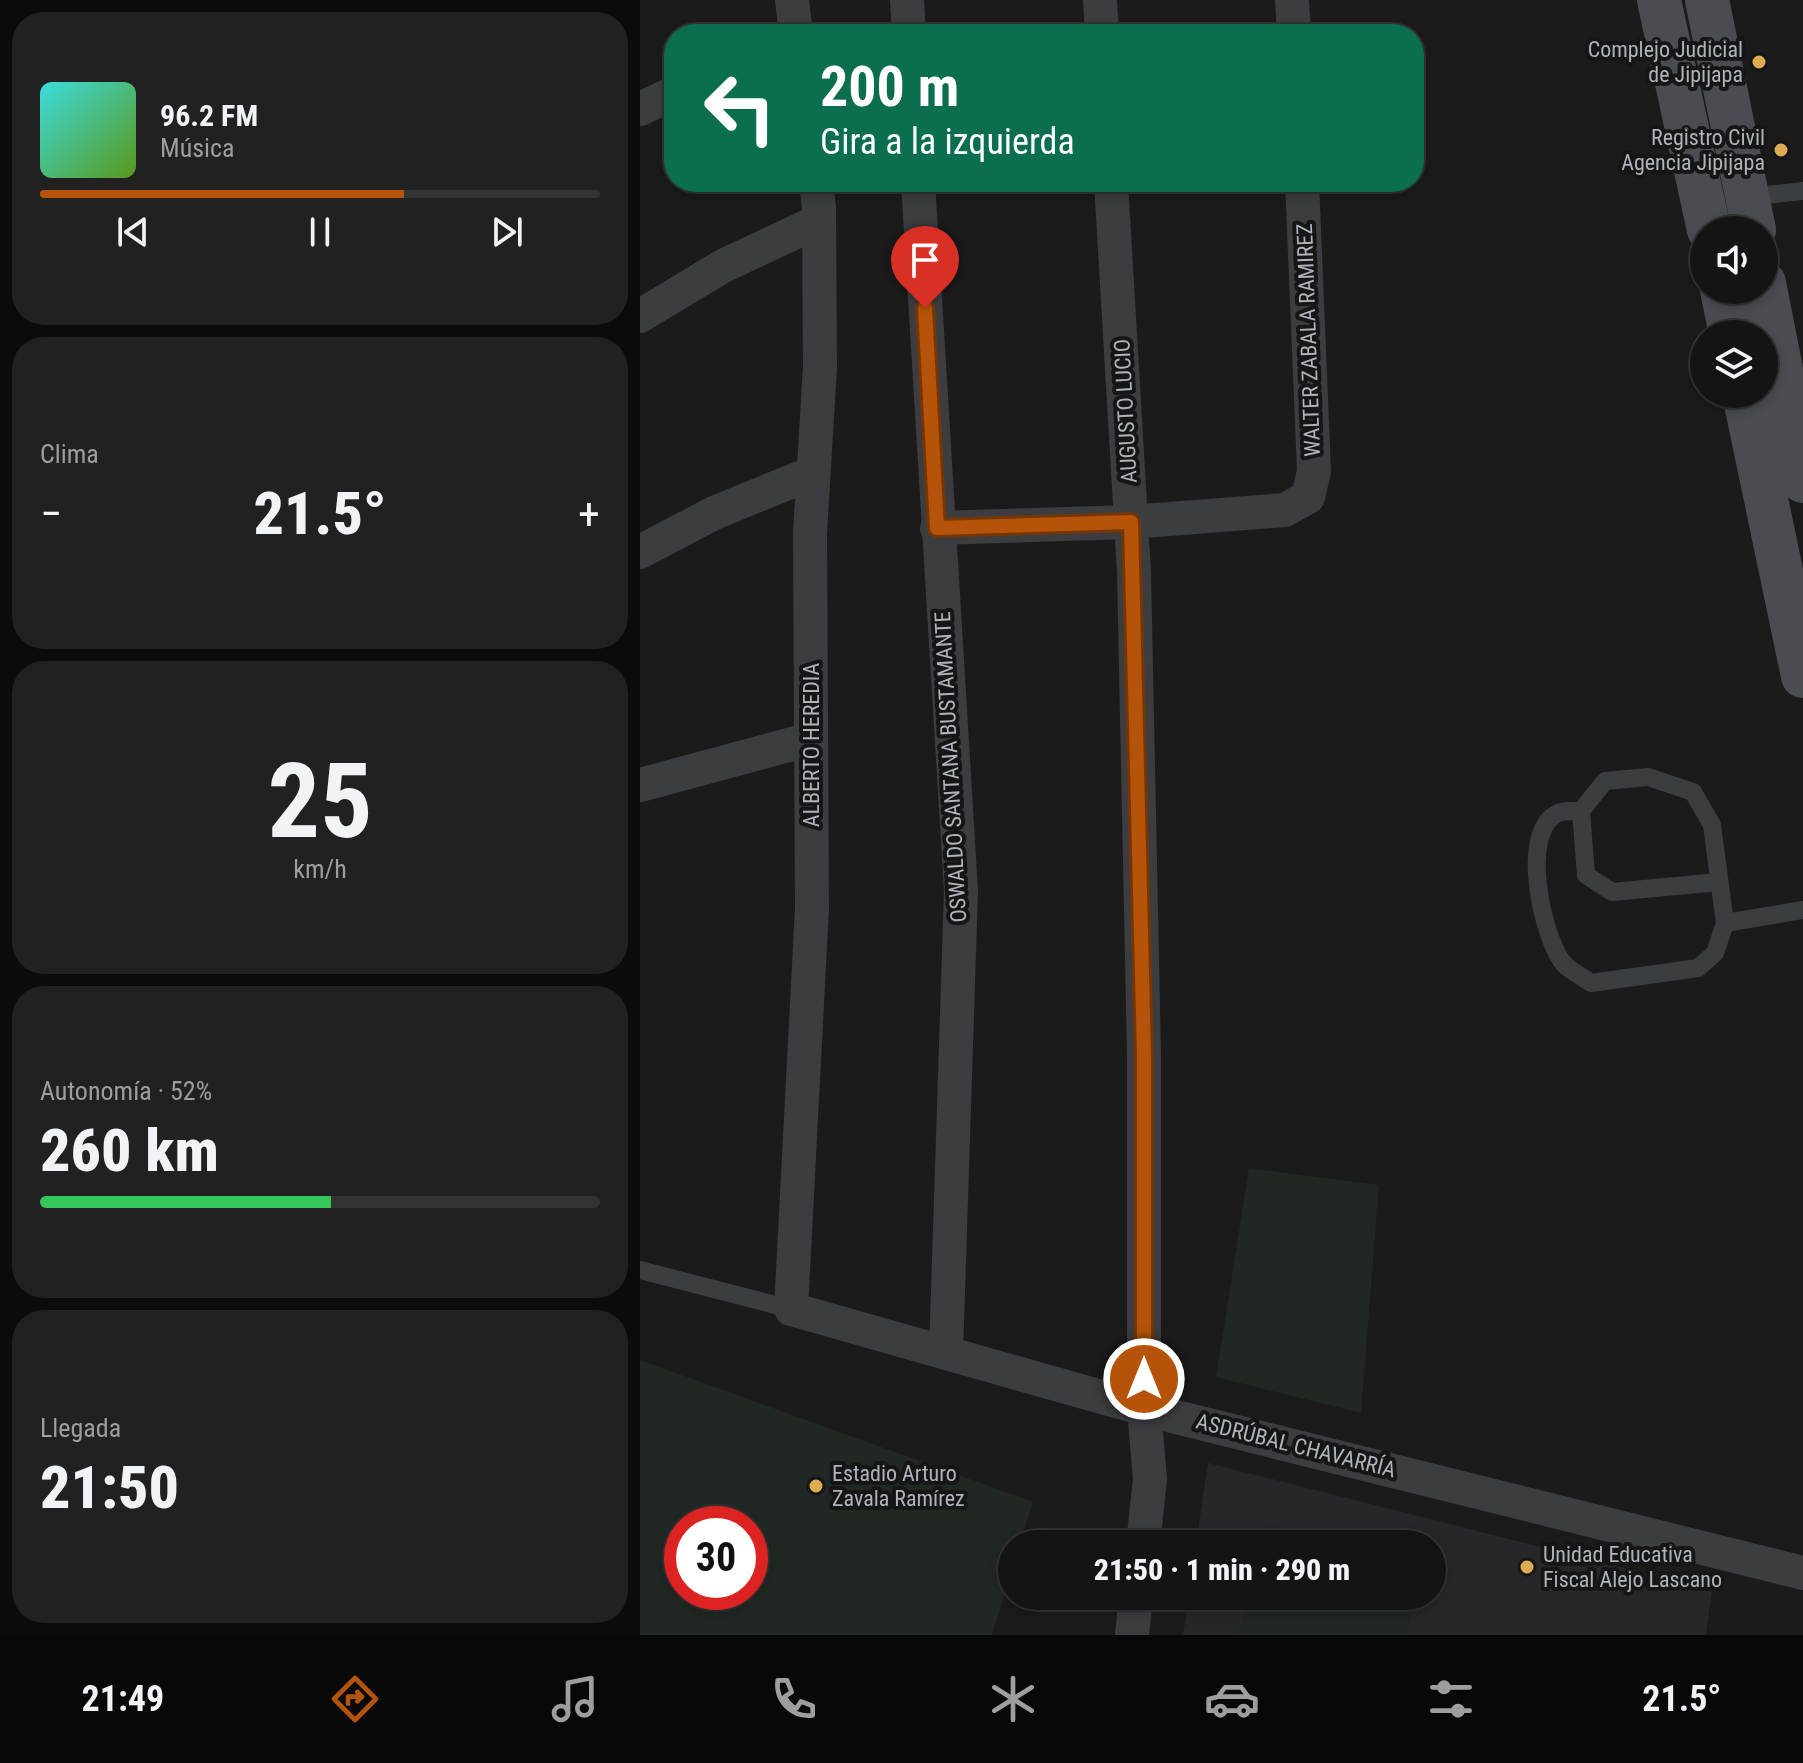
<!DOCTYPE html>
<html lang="es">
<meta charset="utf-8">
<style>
body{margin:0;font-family:"Roboto Condensed",sans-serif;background:#212122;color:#f1f3f6;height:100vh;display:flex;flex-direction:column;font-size:30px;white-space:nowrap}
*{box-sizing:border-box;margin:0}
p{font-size:26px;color:#9d9ea0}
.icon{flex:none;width:44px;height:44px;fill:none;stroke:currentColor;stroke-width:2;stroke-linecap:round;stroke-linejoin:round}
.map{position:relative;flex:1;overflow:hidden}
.sheet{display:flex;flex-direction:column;gap:12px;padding:12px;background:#0b0b0c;width:640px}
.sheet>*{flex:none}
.hud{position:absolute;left:24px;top:24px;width:760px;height:168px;border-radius:32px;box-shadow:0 4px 12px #0003,0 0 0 2px #333334;background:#0b6e4f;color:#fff;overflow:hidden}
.buttons{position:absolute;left:1050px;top:216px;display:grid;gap:16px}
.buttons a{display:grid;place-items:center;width:88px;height:88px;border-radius:50%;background:#141415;box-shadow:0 4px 12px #0003,0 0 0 2px #333334;font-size:40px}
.speed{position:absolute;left:24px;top:1506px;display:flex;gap:16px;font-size:40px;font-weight:700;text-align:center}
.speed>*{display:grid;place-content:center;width:104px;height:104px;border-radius:50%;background:#141415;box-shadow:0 4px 12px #0003,0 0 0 2px #333334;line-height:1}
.speed .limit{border:12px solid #d22;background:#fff;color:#111}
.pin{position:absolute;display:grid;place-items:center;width:68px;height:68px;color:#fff;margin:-82px -34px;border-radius:50% 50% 50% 0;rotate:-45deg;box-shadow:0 0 8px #0007}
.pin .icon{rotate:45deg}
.me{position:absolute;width:88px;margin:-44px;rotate:0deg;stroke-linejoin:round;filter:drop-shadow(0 0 6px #0008)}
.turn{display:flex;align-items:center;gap:28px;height:168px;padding:0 24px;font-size:36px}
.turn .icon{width:104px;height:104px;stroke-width:2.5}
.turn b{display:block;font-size:56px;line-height:68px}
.big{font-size:60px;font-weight:800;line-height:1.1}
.sheet .tile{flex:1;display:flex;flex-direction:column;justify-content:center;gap:12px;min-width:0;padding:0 28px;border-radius:32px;background:#212122}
.sheet .dial{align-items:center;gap:0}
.dial b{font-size:104px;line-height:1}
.song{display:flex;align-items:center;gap:24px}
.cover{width:96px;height:96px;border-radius:12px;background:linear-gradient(135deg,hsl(180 70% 55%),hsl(90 70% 35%))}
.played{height:8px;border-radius:4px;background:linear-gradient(90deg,#b45309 65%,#333334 65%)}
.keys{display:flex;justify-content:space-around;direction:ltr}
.heat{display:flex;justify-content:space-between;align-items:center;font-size:44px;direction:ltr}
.charge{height:12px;border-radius:6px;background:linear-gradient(90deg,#34c759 52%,#333334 0)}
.trip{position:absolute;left:358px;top:1530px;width:448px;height:80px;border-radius:40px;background:#141415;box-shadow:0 4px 12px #0003,0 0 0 2px #333334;font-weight:800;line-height:80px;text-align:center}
.menu{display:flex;height:128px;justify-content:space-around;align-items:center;background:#080808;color:#9d9ea0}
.menu .icon{width:56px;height:56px}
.menu .selected{color:#b45309}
.menu b{font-size:36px;color:#f1f3f6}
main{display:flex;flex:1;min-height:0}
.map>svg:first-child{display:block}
</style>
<main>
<section class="sheet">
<div class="tile">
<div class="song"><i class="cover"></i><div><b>96.2 FM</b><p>Música</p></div></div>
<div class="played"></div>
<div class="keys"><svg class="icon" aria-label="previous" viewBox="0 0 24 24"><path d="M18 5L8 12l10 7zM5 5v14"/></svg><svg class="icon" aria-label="pause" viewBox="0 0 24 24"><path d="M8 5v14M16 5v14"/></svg><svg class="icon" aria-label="next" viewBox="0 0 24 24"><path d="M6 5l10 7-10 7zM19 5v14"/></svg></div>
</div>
<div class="tile"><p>Clima</p>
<div class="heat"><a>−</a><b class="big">21.5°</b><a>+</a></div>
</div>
<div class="tile dial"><b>25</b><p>km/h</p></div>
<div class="tile"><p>Autonomía · 52%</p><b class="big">260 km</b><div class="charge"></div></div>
<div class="tile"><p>Llegada</p><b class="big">21:50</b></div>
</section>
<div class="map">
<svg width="1163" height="1635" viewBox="0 0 1163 1635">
<rect width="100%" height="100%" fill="#1b1b1c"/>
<path fill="#272729" d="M 568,1463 L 1072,1590 L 1066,1635 L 543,1635 L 549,1596 L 792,1596 L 792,1544 L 556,1544 Z"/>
<g fill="#212722" fill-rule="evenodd">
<path d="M 609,1168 L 739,1185 L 721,1413 L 576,1377 Z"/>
<path d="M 0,1360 L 393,1502 L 380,1544 L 372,1544 L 372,1570 L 352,1635 L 0,1635 ZM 42,1524 L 110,1524 L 110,1592 L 42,1592 Z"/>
<path d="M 626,1526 L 627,1526 L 698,1544 L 622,1544 Z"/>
<path d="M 609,1596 L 776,1596 L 766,1635 L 599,1635 Z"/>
</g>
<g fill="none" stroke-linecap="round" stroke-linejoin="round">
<g stroke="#3c3d41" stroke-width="18">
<path d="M 1107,197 L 1163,191"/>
<path d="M 941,811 C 933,811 922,810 916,814 C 880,835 902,932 921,960 C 927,970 942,976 951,983 L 1058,968 L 1075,953 L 1085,923 L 1072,825 L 1053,792 L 1008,777 L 965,781 L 941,811 L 946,875 L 972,892 L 1079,882"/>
<path d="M 1085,923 L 1163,910"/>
<path d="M 0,1270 L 151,1309"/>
</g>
<g stroke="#3c3d41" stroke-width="34">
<path d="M 152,0 L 156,34"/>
<path d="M 267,0 L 269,34"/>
<path d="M 460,0 L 462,34"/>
<path d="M 652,0 L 654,34"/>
<path d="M 0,109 L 34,93"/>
<path d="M 176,182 L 179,208 L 180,367 L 170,533 L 172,908 L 151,1309 L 504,1409 L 1163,1573"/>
<path d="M 278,182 L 321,891 L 306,1353"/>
<path d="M 471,182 L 494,572 L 504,1056 L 504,1409 L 510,1479 L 503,1544"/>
<path d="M 0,316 L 83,266 L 179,221"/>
<path d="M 297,528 L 491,522 L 645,510 L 668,497 L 674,471 L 662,182"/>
<path d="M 0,552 L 74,513 L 160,478 L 173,479"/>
<path d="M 0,785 L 171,739"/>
<path d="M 492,1635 L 496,1596"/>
</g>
<g stroke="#4a4c51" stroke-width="44">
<path d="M 1019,0 L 1069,230"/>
<path d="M 1067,0 L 1114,230"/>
<path d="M 1124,283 L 1163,481"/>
<path d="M 1082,290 L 1091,334"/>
<path d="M 1104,394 L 1163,676"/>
</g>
</g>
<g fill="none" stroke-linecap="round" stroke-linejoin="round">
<defs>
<path id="route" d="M 285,308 L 297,528 L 491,522 L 504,1056 L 504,1379"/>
</defs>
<use href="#route" stroke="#753606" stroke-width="20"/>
<use href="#route" stroke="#b45309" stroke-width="14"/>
</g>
<g fill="#deab51" stroke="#161617" stroke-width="3">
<circle cx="1119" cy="62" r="8"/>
<circle cx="1141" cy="150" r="8"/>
<circle cx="176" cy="1486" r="8"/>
<circle cx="887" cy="1567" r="8"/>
</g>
<g text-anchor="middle" stroke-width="8" stroke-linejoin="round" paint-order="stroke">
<g font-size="22" fill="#afb3ba" stroke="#161617" text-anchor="end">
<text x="1103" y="57">Complejo Judicial<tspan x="1103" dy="25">de Jipijapa</tspan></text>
<text x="1125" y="145">Registro Civil<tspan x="1125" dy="25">Agencia Jipijapa</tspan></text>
<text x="192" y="1481" text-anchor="start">Estadio Arturo<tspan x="192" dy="25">Zavala Ramírez</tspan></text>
<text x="903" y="1562" text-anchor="start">Unidad Educativa<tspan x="903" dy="25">Fiscal Alejo Lascano</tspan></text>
</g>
<g font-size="22" fill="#afb3ba" stroke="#161617">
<text transform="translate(668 340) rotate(-92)" y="8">WALTER ZABALA RAMIREZ</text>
<text transform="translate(485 411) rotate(-93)" y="8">AUGUSTO LUCIO</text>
<text transform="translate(171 745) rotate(-90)" y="8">ALBERTO HEREDIA</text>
<text transform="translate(310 767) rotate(-93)" y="8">OSWALDO SANTANA BUSTAMANTE</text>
<text transform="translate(656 1445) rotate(14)" y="8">ASDRÚBAL CHAVARRÍA</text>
</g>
</g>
</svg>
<div class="buttons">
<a><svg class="icon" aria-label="sound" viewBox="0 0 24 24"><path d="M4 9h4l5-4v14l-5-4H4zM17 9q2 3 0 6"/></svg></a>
<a><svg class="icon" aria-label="layers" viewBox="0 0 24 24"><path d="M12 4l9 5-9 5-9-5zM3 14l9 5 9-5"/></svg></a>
</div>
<div class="speed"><div class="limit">30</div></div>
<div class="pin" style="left:285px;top:308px;background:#d93025"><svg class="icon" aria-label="arrive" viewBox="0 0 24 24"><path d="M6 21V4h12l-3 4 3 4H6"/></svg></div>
<svg class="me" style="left:504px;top:1379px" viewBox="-20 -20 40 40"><circle r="17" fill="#b45309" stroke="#fff" stroke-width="3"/><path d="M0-11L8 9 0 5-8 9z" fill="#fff"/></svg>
<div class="trip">21:50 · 1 min · 290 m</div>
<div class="hud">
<div class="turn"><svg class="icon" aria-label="left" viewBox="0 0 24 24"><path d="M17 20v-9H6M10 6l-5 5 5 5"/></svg><div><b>200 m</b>Gira a la izquierda</div></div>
</div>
</div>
</main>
<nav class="menu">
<b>21:49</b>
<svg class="icon selected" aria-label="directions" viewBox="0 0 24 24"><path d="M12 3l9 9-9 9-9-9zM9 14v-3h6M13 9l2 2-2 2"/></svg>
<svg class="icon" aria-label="music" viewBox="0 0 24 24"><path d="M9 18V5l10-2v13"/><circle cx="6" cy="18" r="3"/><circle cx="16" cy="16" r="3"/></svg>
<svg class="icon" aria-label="phone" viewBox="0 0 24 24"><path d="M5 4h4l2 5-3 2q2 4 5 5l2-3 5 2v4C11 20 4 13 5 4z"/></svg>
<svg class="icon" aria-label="climate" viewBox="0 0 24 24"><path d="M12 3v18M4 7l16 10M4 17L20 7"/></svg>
<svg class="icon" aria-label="car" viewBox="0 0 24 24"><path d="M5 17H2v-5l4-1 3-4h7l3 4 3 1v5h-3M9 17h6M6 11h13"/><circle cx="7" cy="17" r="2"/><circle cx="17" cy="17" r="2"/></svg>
<svg class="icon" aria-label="filters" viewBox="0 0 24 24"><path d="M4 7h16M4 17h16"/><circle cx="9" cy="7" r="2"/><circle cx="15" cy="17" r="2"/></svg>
<b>21.5°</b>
</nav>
